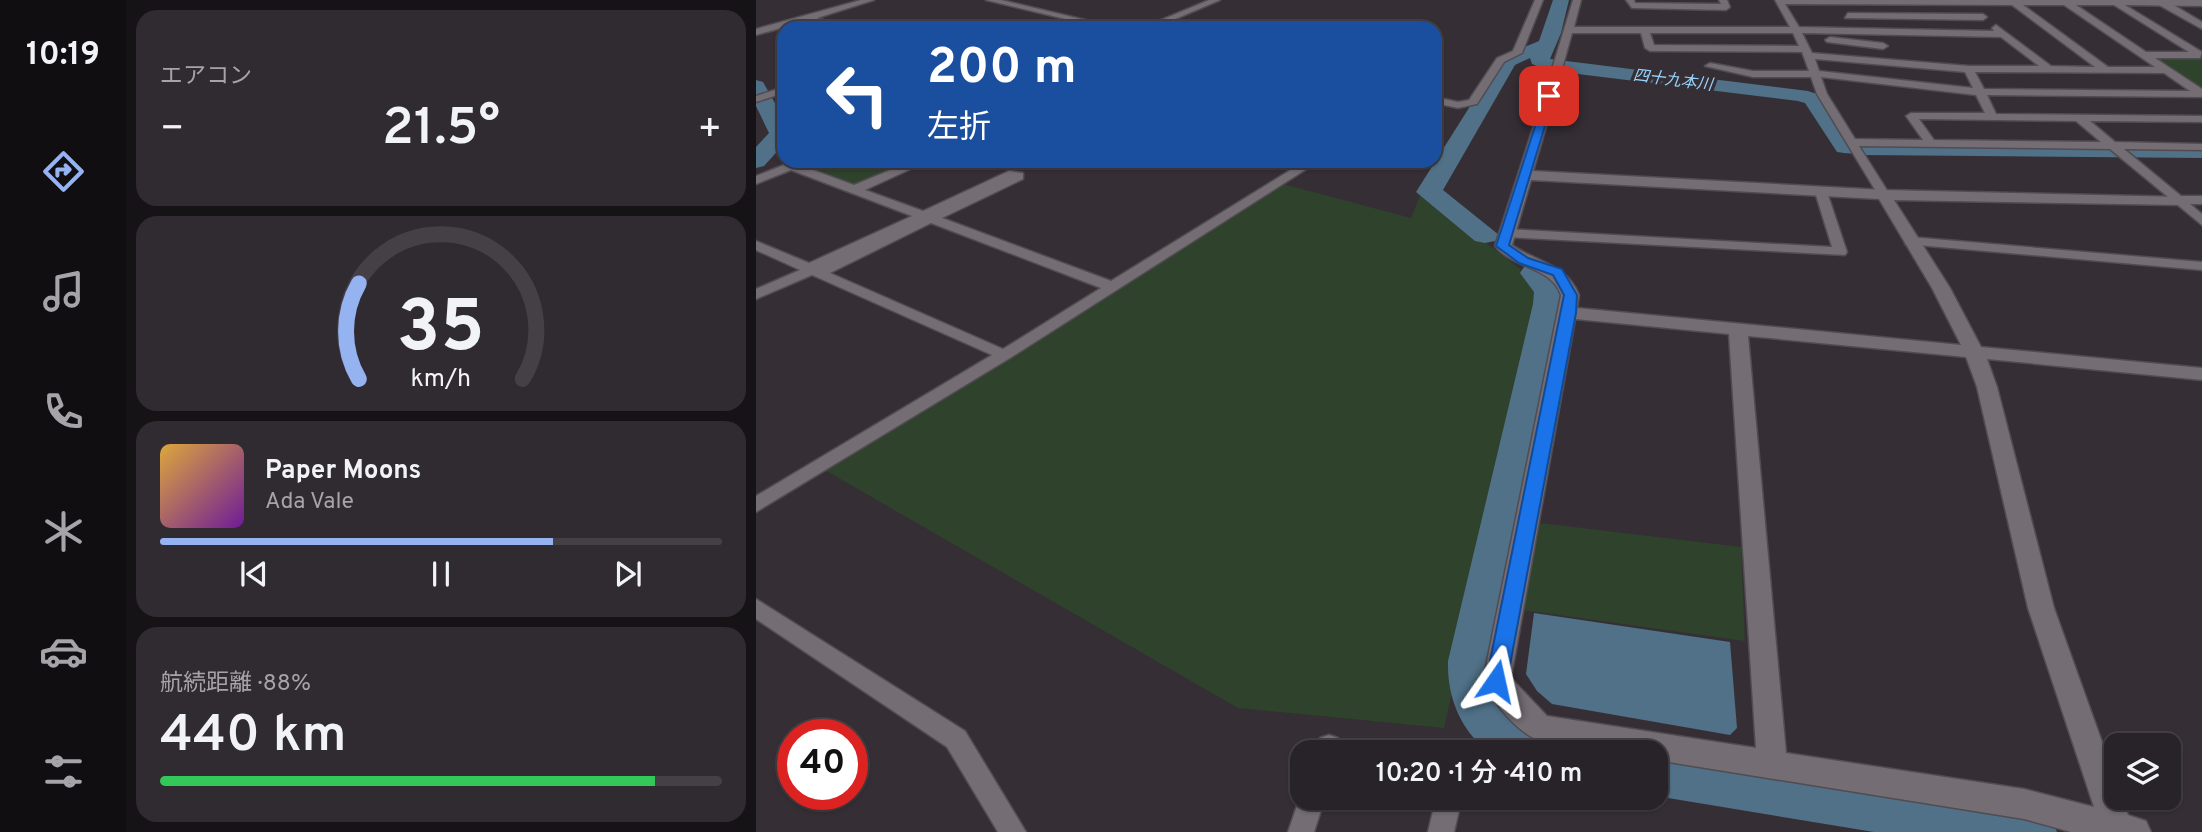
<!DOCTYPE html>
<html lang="ja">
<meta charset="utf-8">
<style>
body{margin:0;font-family:Overpass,"Noto Sans JP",sans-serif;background:#302b30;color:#f1f3f6;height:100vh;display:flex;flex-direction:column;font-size:26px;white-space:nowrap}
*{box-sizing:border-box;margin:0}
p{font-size:23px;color:#a5a4a8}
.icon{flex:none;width:38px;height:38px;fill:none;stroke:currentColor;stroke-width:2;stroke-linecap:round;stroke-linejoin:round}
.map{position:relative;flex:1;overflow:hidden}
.details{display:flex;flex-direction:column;gap:10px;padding:10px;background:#161316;width:630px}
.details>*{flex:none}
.top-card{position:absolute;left:21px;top:21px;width:665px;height:147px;border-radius:21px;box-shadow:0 2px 5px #0004,0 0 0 2px #444045;background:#1a4fa0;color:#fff;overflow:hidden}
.tools{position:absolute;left:1348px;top:733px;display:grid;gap:14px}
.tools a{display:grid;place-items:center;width:77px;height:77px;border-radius:14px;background:#282328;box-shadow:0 2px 5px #0004,0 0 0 2px #444045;font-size:35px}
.speed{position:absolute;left:21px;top:719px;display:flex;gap:14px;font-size:35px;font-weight:700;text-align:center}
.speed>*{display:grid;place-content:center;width:91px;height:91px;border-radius:50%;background:#282328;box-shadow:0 2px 5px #0004,0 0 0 2px #444045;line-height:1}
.speed .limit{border:10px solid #d22;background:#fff;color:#111}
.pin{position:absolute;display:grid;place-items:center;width:60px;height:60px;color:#fff;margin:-30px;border-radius:14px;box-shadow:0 4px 10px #0006}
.me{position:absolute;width:77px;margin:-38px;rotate:11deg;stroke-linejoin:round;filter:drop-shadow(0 0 5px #0008)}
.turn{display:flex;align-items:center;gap:24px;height:147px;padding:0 35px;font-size:32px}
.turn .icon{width:91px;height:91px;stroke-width:2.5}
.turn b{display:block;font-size:49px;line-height:60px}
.big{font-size:52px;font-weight:600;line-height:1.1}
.details .card{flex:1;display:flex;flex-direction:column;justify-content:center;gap:10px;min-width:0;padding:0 24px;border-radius:21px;background:#302b30}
.details .dial{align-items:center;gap:0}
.dial svg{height:182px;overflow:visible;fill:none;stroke:#444045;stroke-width:7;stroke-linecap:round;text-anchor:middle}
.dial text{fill:#f1f3f6;stroke:none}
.song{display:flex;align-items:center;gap:21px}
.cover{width:84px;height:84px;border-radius:10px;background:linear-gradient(135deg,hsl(40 70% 55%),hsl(280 70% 35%))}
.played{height:7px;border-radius:4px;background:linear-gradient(90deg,#95b2f1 70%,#444045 70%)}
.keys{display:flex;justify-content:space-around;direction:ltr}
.heat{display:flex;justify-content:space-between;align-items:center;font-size:38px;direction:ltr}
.charge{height:10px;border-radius:5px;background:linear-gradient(90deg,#34c759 88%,#444045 0)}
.trip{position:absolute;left:534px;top:740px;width:378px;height:70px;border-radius:21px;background:#282328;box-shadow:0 2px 5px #0004,0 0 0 2px #444045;font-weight:600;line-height:70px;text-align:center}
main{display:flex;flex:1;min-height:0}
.tabs{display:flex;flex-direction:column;width:126px;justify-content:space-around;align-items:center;background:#100e10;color:#a5a4a8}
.tabs .icon{width:49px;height:49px}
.tabs .on{color:#95b2f1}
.tabs b{font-size:32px;color:#f1f3f6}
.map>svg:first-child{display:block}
</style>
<main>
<nav class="tabs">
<b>10:19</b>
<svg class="icon on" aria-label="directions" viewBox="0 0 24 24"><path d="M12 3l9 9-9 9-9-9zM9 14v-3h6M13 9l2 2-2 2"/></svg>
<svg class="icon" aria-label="music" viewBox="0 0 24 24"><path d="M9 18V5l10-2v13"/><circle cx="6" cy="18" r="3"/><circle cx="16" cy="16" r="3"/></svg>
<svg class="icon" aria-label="phone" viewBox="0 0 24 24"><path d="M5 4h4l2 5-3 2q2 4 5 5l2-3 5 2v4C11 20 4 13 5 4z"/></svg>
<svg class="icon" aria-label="climate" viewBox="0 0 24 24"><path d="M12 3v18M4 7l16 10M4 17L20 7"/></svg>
<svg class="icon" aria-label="car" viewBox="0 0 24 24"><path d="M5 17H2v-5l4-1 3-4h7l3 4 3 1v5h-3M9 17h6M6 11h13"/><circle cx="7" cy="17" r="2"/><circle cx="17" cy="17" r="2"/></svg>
<svg class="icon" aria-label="filters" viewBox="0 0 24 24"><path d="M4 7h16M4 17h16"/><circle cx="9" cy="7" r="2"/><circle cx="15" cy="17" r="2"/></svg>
</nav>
<section class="details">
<div class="card"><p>エアコン</p>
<div class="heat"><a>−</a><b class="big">21.5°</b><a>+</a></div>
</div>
<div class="card dial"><svg viewBox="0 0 100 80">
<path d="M14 69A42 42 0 1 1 86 69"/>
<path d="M14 69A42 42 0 0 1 14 27" stroke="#95b2f1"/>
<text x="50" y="56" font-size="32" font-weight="700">35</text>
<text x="50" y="72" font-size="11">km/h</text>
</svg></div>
<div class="card">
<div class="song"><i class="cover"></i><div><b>Paper Moons</b><p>Ada Vale</p></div></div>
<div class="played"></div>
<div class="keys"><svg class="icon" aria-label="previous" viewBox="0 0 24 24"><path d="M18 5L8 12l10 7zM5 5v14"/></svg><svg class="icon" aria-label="pause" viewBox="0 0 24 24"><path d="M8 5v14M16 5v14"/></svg><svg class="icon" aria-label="next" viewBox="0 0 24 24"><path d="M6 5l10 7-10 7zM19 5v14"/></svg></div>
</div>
<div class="card"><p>航続距離 · 88%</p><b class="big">440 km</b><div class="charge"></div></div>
</section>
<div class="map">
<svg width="1446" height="832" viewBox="0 0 1446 832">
<rect width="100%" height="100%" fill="#352f35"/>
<g fill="#2e422c">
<path d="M 1400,57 L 1446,57 L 1446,90 L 1399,58 Z"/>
<path d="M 59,161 L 162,161 L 103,186 L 53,167 Z"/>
<path d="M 527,184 L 655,218 L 665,193 L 772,275 L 787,290 L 688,728 L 482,708 L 67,469 Z"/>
<path d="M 784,523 L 985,547 L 989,641 L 766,610 Z"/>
</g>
<path fill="#507188" d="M 778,613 L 974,642 L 981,728 L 974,735 L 796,704 L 781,691 L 770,674 Z"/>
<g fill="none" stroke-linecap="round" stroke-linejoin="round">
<g fill="#507188" fill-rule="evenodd">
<path d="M 797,0 L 813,0 L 805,33 L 794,59 L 1052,91 L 1064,95 L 1098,144 L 1107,141 L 1446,144 L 1446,158 L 1107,155 C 1097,153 1091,154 1081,152 L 1049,103 L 1042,101 L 789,70 L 776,64 L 774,58 L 759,65 L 687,190 L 743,235 L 739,241 L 729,243 L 719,241 L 660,192 L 745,57 L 783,41 Z"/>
<path d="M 0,80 L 7,82 L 28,119 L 28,144 L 8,166 L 0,168 L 0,147 L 13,133 L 0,106 Z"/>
<path d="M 778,264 C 796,269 808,286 807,304 L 738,661 C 739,707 757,720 799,736 L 806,752 L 732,752 C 704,729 691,697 692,661 L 777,304 L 778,292 L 764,273 L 768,267 Z"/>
<path d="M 900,748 L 1274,806 L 1293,814 L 1301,832 L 1118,832 L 900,796 L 900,752 L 889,752 Z"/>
</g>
<defs>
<g id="street">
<path d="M 105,0 L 118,0 L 61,18 L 90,28 L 76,28 L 51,21 L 0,35 L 0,29 Z"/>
<path d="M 230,0 L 245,0 L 363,28 L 347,28 Z"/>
<path d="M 453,0 L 464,0 L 398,28 L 386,28 Z"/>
<path d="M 779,0 L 787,0 L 766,53 L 748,62 L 721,104 L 702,108 L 679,103 L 679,97 L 702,102 L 713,100 L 741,58 L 757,51 Z"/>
<path d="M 817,0 L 825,0 L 818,27 L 1034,27 L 1019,0 L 1446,0 L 1446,6 L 1369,5 L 1446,52 L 1444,58 L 1399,58 L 1446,89 L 1446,97 L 1231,95 L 1240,114 L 1446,116 L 1446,122 L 1334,121 L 1359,142 L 1446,144 L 1446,150 L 1368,149 L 1425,196 L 1446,196 L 1446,204 L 1434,204 L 1446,214 L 1446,225 L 1354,149 L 1103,146 L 1134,195 L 1132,198 L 1124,198 L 1061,94 L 1055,77 L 997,77 L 949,66 L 954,63 L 997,71 L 1053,71 L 1046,52 L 894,51 L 889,48 L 885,33 L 816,33 L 806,69 L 801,72 L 796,69 ZM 1029,4 L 1256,5 L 1339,67 L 1295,66 L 1240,25 L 1236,28 L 1238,31 L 1043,27 ZM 1267,5 L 1308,5 L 1399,67 L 1352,67 ZM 1320,5 L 1358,5 L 1433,52 L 1390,52 ZM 894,33 L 1037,33 L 1043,46 L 898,45 ZM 1046,33 L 1245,37 L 1283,66 L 1213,66 L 1056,53 ZM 1059,59 L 1209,72 L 1217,88 L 1063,71 ZM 1219,72 L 1408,73 L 1434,91 L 1228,89 ZM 1065,77 L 1220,95 L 1229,113 L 1155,113 L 1150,116 L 1167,140 L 1099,139 L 1071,94 ZM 1163,119 L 1320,121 L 1345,142 L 1178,140 Z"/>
<path d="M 870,0 L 878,0 L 879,3 L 965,4 L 963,0 L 971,0 L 974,7 L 970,10 L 876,8 Z"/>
<path d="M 1092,13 L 1227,14 L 1231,17 L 1227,20 L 1089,18 Z"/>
<path d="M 1074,37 L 1127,43 L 1132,46 L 1127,49 L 1071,42 L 1069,40 Z"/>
<path d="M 28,87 L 28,93 L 0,102 L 0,96 Z"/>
<path d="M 38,161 L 51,161 L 46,166 L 98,185 L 156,161 L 172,161 L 109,190 L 167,211 L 253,171 L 267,173 L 267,179 L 186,218 L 355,281 L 549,161 L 563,161 L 254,358 L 0,512 L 0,496 L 236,355 L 56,275 L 0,299 L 0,289 L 44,270 L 0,250 L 0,241 L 53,263 L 156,216 L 35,170 L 0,184 L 0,176 ZM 175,223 L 345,288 L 247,349 L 74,273 Z"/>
<path d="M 1065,188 L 1071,192 L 1091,252 L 1089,255 L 750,237 L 743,233 L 750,229 L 1076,247 L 1059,192 Z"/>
<path d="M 1154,237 L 1446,262 L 1446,270 L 1149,244 L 1149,238 Z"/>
<path d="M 0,599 L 209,731 L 270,832 L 242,832 L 191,747 L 0,619 Z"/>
<path d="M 573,735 L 582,738 L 585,746 L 583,752 L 559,752 L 564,738 Z"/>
<path d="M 546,791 L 546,798 L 569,798 L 558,832 L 532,832 Z"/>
<path d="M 680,798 L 706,798 L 698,832 L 672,832 Z"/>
</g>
<g id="secondary">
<path d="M 1403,1 L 1411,1 L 1446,22 L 1446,29 L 1403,5 Z"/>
<path d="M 797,66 L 807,69 L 777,171 L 1128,190 L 1427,197 L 1430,200 L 1427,203 L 1422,205 L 1138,200 L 1194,288 L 1225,347 L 1446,368 L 1446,380 L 1231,359 L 1241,387 L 1298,608 L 1360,781 L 1360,798 L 1366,798 L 1372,815 L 1390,821 L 1395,832 L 1315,832 L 1268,819 L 900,760 L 900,752 L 855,752 L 784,741 C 760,732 738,703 727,681 L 805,295 C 795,266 757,269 739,246 ZM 775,180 L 1123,199 L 1176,288 L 1205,345 L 821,308 L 823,295 C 811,264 780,262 756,245 ZM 819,319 L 973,334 L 1000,748 L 791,716 L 755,678 ZM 992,336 L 1210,357 L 1221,387 L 1272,608 L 1338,807 L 1268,789 L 1030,753 Z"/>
</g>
</defs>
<use href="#street" stroke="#514c51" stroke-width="3"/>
<use href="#secondary" stroke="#514c51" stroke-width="3"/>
<use href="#street" fill="#746d74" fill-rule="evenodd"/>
<use href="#secondary" fill="#746d74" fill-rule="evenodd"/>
</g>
<path fill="#1a73e8" stroke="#114b97" stroke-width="2" d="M 793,93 L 798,96 L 753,245 L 772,258 L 806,269 L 821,295 L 820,313 L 751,681 L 748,688 L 740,691 L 733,688 L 730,681 L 808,295 L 797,275 L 763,263 L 740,246 L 789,96 Z"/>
<g text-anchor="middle" stroke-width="7" stroke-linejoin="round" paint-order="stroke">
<g font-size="16" font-style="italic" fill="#99d3fc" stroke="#352f35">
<text transform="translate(917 79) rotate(7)" y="6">四十九本川</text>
</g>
</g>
</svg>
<div class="tools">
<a><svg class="icon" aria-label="layers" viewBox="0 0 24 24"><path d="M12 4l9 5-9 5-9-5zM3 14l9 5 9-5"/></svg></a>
</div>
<div class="speed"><div class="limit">40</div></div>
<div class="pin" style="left:793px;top:96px;background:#d93025"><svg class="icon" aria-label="arrive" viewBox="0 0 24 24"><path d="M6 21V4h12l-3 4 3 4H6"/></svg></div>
<svg class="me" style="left:740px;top:681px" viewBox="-20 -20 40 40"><path d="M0-17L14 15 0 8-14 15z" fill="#1a73e8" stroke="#fff" stroke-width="4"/></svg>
<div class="trip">10:20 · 1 分 · 410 m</div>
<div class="top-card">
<div class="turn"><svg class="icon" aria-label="left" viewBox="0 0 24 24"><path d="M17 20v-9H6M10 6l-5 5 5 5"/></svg><div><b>200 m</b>左折</div></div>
</div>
</div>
</main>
